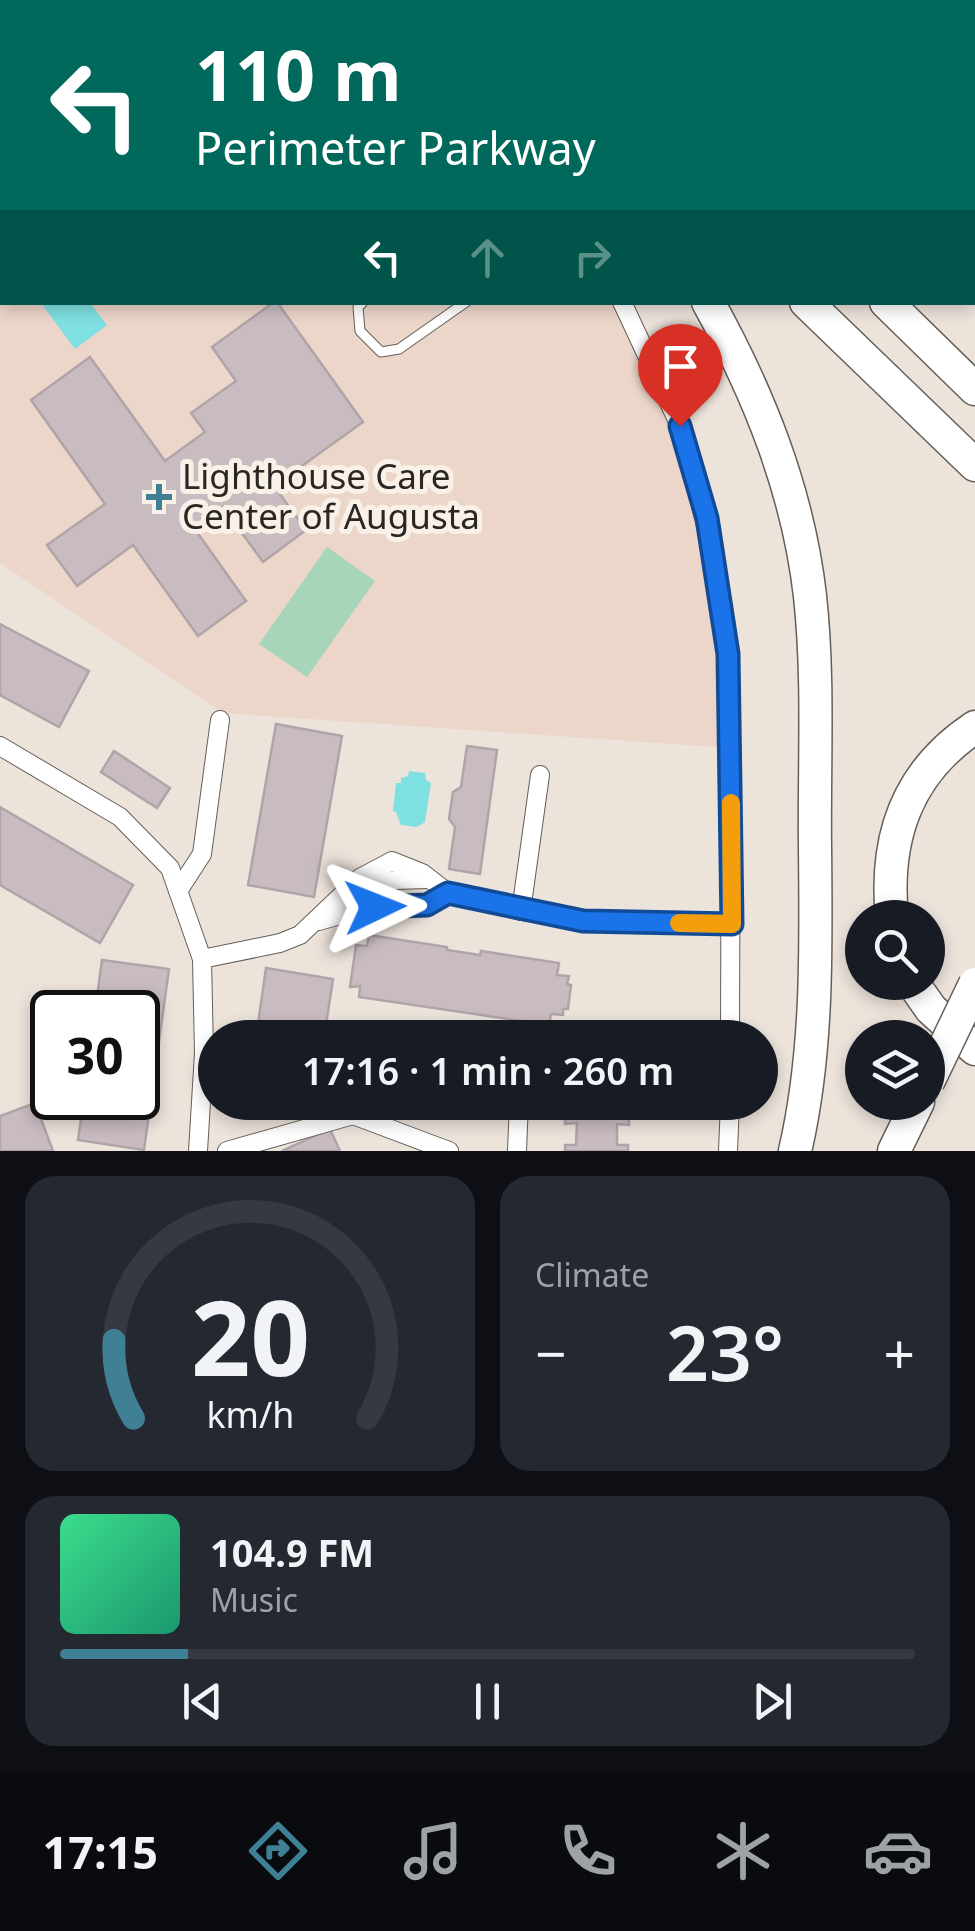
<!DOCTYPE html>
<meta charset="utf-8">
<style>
body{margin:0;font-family:"Noto Sans",sans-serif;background:#242831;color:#f1f3f6;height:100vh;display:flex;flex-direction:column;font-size:38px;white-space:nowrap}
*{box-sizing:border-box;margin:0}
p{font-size:32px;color:#9ea1a6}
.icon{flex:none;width:55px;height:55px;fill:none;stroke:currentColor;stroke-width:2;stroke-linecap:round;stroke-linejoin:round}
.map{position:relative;height:1151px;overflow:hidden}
.side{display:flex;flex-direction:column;gap:25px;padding:25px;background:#0d0f14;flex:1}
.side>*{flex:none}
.hud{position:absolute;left:0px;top:0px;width:975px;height:305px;box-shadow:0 5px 15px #0003;background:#00695c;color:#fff;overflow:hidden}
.buttons{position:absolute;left:845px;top:900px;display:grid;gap:20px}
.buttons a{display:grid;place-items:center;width:100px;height:100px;border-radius:50%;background:#171b24;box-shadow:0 5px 15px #0003;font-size:50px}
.speed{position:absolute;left:30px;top:990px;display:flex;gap:20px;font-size:50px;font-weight:700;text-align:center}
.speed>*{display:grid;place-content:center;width:130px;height:130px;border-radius:50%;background:#171b24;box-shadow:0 5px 15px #0003;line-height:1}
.speed .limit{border:5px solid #111;border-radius:15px;background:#fff;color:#111}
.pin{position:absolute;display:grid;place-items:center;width:85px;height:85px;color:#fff;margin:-102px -42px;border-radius:50% 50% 50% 0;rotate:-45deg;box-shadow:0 0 10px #0007}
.pin .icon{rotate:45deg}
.me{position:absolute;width:110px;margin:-55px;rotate:88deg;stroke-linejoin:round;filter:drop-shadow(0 0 8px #0008)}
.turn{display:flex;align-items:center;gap:35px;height:210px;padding:0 30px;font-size:45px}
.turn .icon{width:130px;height:130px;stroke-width:2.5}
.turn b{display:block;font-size:70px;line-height:85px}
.lanes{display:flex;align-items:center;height:95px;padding:0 30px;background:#0003;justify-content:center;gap:50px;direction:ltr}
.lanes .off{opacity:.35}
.big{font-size:75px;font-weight:600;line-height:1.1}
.side .widget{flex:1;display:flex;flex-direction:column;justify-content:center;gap:15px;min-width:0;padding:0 35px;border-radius:30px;background:#242831}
.side .dial{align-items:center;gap:0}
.dial svg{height:260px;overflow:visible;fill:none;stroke:#363941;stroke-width:7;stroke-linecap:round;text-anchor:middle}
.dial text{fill:#f1f3f6;stroke:none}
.song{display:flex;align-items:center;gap:30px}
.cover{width:120px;height:120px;border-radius:15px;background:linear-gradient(135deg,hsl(150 70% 55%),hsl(160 70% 35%))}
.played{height:10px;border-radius:5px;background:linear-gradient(90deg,#408094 15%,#363941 15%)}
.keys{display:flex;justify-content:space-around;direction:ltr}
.heat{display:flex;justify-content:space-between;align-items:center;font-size:55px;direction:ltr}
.side .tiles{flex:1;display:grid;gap:25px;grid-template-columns:1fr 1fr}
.widget:last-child{grid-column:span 2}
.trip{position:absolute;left:198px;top:1020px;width:580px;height:100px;border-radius:50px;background:#171b24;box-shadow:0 5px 15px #0003;font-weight:600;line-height:100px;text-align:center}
.tab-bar{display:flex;height:160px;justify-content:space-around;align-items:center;background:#090b0e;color:#9ea1a6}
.tab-bar .icon{width:70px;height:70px}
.tab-bar .on{color:#408094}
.tab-bar b{font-size:45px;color:#f1f3f6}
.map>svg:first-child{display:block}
</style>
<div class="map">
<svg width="975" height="1151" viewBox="0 0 975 1151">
<rect width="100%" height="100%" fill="#ece3db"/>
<path fill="#ecd6ca" d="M 0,0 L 355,2 L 2,2 L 2,302 L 620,303 L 696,475 L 731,748 L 223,713 L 0,563 Z"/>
<path fill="#a6d5ba" d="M 327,547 L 375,581 L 307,677 L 259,644 Z"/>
<g fill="#7fe0e1">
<path d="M 41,303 L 90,303 L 107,325 L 75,349 Z"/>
<path d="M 409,771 L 425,773 L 426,780 L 431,783 L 425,822 L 417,827 L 401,825 L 396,812 L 393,811 L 396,783 L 401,783 L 401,778 L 408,776 Z"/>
</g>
<g fill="#c9bcc0" stroke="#b0a4a8" stroke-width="2.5">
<path d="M 0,0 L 70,0 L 2,2 L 2,56 Z"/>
<path d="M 274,302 L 277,302 L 363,422 L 274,486 L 306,530 L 263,562 L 223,507 L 194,528 L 246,601 L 198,636 L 133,545 L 77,586 L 47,545 L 105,504 L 31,400 L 90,357 L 165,461 L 205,432 L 191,413 L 236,381 L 212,347 Z"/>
<path d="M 0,624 L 89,671 L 59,727 L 0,695 Z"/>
<path d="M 276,724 L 342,736 L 314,897 L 248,885 Z"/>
<path d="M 467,746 L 497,750 L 480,874 L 449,869 L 455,827 L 449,819 L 453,792 L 461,787 Z"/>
<path d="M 114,751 L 170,788 L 157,808 L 101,772 Z"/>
<path d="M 0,807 L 133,885 L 100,943 L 0,885 Z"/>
<path d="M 369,935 L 447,947 L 447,950 L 480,955 L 481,951 L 559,963 L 557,975 L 569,976 L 567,984 L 571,985 L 568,1009 L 563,1009 L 563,1015 L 551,1014 L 549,1025 L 359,997 L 360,986 L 350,987 L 356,945 L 367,946 Z"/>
<path d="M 102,960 L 169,969 L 144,1150 L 78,1140 L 84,1098 L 138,1098 L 138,1012 L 95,1012 Z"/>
<path d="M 266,968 L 333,979 L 324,1038 L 256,1038 Z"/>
<path d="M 565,1102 L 629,1102 L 629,1125 L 617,1124 L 617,1145 L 628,1145 L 628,1151 L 565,1151 L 565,1145 L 576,1145 L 577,1123 L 565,1124 Z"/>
<path d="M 35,1103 L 53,1151 L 0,1151 L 0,1116 Z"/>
<path d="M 330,1129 L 340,1151 L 282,1151 Z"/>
</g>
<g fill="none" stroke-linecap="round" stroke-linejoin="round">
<defs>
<path id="lane" d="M 363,302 L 358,307 L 360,331 L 381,352 L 399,349 L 466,302"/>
<g id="street">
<path d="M 354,0 L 357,2"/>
<path d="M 888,0 L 891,2"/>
<path d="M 972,56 L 975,57"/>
<path d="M 622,302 L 680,426 L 715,560 L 728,654 L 731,720 L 730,1038"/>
<path d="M 0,746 L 120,817 L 170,868 L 202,959"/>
<path d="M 178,891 L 202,854 L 220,720"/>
<path d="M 351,891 L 395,880 L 428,879"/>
<path d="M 521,911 L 540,775"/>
<path d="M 319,921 L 364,908 L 427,905 L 448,893"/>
<path d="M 198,1151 L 204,1053 L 202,959 L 280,943 L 300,935 L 360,878 L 392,861 L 422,873 L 448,893 L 521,911 L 583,921 L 731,924"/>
<path d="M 227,1151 L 353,1115 L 449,1151"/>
<path d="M 517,1151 L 519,1102"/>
<path d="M 728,1151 L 730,1102"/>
</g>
<g id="highway">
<path d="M 446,0 L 449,2"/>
<path d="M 493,0 L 495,2"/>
<path d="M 571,0 L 574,2"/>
<path d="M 674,0 L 677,2"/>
<path d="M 710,0 L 713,2"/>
<path d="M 779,0 L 782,2"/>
<path d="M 972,125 L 975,126"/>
<path d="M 972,190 L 975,191"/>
<path d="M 972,281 L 975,283"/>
<path d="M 708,302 C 759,394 798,491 810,596 C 819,678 814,764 815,847 C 816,947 818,1053 795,1151"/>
<path d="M 806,302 L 975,465"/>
<path d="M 886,302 L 975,389"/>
<path d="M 892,918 C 884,838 907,772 975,727"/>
<path d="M 912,982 L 931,1009 L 975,1049"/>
<path d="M 894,1151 L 918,1102"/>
</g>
</defs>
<use href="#lane" stroke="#665e57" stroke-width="11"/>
<use href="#street" stroke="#665e57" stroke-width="20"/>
<use href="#highway" stroke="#665e57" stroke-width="35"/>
<use href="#lane" stroke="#fff" stroke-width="9"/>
<use href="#street" stroke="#fff" stroke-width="18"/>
<use href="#highway" stroke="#fff" stroke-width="32"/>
<defs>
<path id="highway-bridge" d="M 928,1082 L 975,984"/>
</defs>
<use href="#highway-bridge" stroke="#665e57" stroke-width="35" stroke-linecap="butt"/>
<use href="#highway-bridge" stroke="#fff" stroke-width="32"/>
</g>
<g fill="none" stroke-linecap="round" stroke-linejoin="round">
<defs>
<path id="route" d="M 375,907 L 427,905 L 448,893 L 583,921 L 732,924 L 728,654 L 707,518 L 680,426"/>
</defs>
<use href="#route" stroke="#114b97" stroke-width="25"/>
<use href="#route" stroke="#1a73e8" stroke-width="18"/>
<path stroke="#f59e0b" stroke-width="18" d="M 679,923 L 732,924 L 731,803"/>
</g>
<path fill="#408094" stroke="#f9f0e8" stroke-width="4" d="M154 482h10v10h10v10h-10v10h-10v-10h-10v-10h10z"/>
<g text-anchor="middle" stroke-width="10" stroke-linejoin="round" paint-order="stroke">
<g font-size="35" fill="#292623" stroke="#f9f0e8" text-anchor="start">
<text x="182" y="489">Lighthouse Care<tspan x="182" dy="40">Center of Augusta</tspan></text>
</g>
</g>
</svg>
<div class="buttons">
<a><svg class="icon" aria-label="search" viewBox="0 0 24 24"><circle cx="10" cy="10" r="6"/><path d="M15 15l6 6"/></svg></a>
<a><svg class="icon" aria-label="layers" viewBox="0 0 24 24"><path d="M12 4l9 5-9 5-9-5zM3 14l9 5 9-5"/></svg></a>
</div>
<div class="speed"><div class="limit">30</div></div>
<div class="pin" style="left:680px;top:426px;background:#d93025"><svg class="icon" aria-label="arrive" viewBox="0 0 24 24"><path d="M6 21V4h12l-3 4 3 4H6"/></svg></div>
<svg class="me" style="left:375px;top:907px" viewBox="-20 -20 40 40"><path d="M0-17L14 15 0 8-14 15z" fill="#1a73e8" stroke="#fff" stroke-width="4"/></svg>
<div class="trip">17:16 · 1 min · 260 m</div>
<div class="hud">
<div class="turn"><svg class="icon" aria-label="left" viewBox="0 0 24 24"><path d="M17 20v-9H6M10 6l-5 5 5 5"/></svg><div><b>110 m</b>Perimeter Parkway</div></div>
<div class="lanes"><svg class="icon" aria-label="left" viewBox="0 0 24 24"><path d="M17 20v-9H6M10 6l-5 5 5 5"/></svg><svg class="icon off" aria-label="ahead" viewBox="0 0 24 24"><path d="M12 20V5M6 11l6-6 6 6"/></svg><svg class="icon off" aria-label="right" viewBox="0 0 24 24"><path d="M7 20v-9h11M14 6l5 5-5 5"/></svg></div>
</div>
</div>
<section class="side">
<div class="tiles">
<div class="widget dial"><svg viewBox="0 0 100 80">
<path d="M14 69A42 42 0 1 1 86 69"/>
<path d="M14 69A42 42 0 0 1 8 45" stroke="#408094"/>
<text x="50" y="56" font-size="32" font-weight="700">20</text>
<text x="50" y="72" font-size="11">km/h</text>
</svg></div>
<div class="widget"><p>Climate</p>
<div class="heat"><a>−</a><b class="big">23°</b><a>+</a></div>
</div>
<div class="widget">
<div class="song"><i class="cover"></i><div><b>104.9 FM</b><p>Music</p></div></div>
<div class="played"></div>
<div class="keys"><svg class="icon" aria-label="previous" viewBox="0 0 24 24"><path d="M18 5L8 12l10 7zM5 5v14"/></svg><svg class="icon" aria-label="pause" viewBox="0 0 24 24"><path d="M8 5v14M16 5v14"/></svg><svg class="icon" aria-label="next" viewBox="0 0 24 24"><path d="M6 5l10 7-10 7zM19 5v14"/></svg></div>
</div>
</div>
</section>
<nav class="tab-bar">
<b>17:15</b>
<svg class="icon on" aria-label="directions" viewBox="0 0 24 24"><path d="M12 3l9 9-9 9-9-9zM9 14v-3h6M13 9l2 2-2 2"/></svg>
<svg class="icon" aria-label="music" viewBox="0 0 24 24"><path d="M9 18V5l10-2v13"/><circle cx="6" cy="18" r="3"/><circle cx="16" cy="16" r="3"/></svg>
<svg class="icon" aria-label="phone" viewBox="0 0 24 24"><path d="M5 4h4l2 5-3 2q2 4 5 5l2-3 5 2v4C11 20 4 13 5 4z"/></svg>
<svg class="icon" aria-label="climate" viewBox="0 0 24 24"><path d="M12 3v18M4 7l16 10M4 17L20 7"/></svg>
<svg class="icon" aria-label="car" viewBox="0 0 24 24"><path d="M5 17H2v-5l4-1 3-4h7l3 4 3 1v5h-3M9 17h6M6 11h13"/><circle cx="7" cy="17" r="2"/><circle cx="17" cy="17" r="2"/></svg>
</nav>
